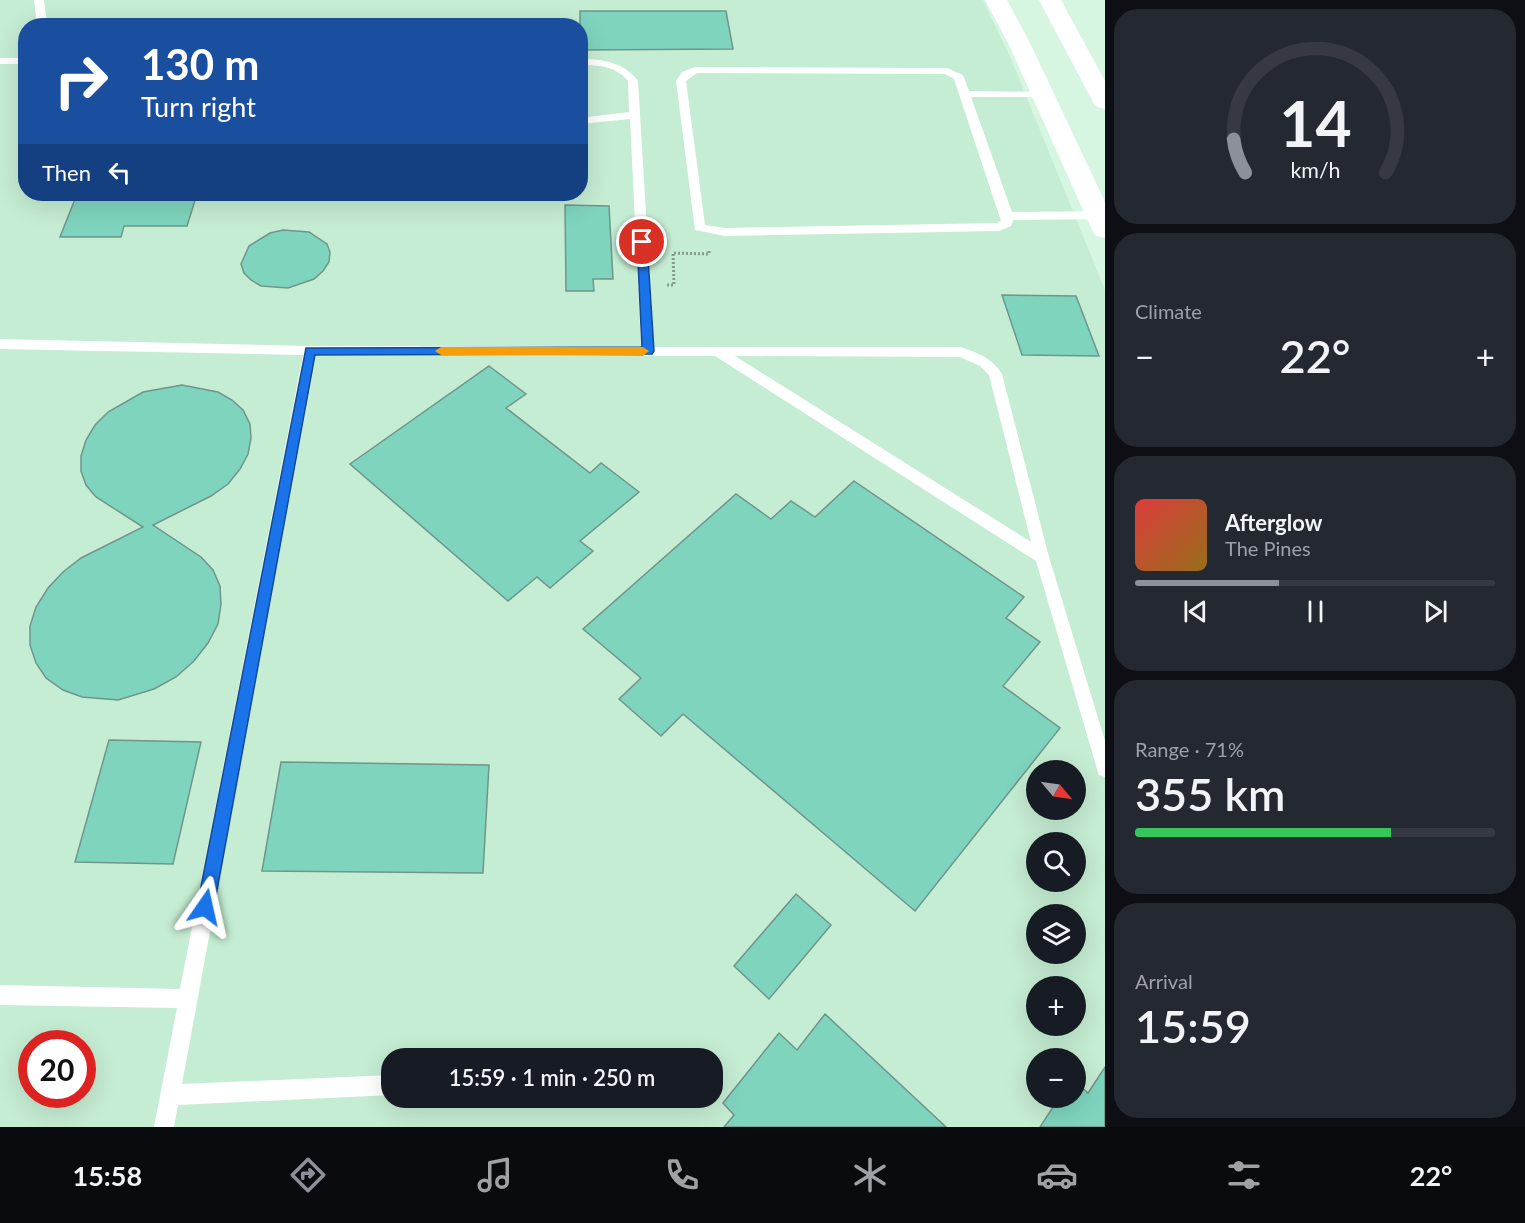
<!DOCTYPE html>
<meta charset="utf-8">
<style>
body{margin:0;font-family:Lato,sans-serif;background:#242831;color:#f1f3f6;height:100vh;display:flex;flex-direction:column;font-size:22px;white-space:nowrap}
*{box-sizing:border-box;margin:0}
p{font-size:20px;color:#9ea1a6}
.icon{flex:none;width:33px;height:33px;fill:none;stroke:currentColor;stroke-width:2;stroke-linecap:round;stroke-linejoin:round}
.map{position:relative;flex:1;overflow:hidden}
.panel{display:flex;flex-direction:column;gap:9px;padding:9px;background:#0d0f14;width:420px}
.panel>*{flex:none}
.hud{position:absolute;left:18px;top:18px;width:570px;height:183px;border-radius:24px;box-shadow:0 6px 24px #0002;background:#1a4fa0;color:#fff;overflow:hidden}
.needle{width:39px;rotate:119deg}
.controls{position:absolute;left:1026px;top:760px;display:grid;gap:12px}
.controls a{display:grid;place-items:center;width:60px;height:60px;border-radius:50%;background:#171b24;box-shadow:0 6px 24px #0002;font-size:30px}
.speed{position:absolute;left:18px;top:1030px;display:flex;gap:12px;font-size:30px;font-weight:700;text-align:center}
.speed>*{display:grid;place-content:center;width:78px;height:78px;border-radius:50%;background:#171b24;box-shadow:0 6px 24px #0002;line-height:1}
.speed .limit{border:9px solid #d22;background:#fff;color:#111}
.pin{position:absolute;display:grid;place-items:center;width:51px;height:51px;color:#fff;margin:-26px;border:3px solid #fff;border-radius:50%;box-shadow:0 2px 6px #0007}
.me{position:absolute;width:66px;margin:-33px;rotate:11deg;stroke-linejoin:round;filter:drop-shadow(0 0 4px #0008)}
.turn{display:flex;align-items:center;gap:21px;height:126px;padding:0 24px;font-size:27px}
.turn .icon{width:78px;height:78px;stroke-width:2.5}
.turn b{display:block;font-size:42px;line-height:51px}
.then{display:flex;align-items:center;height:57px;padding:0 24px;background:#0003;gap:12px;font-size:22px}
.big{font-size:45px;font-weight:600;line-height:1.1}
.panel .tile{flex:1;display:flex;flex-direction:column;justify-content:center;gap:9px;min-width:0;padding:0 21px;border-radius:24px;background:#242831}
.panel .dial{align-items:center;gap:0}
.dial svg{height:156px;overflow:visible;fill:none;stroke:#363941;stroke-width:7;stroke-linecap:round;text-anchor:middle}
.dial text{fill:#f1f3f6;stroke:none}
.song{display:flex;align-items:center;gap:18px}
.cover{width:72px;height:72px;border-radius:9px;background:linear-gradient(135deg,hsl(0 70% 55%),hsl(40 70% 35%))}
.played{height:6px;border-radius:3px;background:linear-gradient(90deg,#8c9099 40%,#363941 40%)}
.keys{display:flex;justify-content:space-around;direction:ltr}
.heat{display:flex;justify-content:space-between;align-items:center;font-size:33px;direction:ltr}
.charge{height:9px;border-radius:4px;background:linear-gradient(90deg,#34c759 71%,#363941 0)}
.trip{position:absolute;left:381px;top:1048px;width:342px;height:60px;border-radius:24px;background:#171b24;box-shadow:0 6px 24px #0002;font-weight:600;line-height:60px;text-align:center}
.tabs{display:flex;height:96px;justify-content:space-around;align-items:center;background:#090b0e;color:#9ea1a6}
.tabs .icon{width:42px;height:42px}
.tabs .on{color:#8c9099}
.tabs b{font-size:27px;color:#f1f3f6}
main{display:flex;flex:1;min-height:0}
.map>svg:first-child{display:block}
</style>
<main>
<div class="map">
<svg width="1105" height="1127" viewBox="0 0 1105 1127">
<rect width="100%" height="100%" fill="#d6f6e1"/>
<path fill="#c5edd3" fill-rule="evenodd" d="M 0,0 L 983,0 L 1009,54 L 1105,290 L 1105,1127 L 0,1127 ZM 26,26 L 580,26 L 580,194 L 26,194 ZM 1036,771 L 1076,771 L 1076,810 L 1036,810 ZM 1036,843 L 1076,843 L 1076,882 L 1036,882 ZM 1036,915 L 1076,915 L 1076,954 L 1036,954 ZM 1036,987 L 1076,987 L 1076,1026 L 1036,1026 ZM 32,1044 L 82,1044 L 82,1095 L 32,1095 ZM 392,1059 L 712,1059 L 712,1098 L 392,1098 ZM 1036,1059 L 1076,1059 L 1076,1098 L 1036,1098 Z"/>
<g fill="#7fd4be" stroke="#70958b" stroke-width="1.5">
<path d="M 580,11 L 726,11 L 733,49 L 580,50 Z"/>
<path d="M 77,194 L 197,194 L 187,226 L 124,226 L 121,237 L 60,237 Z"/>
<path d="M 565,205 L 609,206 L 613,279 L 593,279 L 594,291 L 566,291 Z"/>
<path d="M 283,230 L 309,232 L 327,244 L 330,252 L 329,262 L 323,271 L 314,279 L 288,288 L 261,286 L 251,280 L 244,273 L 241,264 L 249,246 L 270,233 Z"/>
<path d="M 1002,295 L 1076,296 L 1099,356 L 1022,355 Z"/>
<path d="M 489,366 L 526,394 L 506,408 L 590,473 L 601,463 L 639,492 L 580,541 L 593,551 L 550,588 L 537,577 L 508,601 L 350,464 Z"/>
<path d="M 182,385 L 218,392 L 232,400 L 243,410 L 250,424 L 251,438 L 248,454 L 240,469 L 228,484 L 211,496 L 153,525 L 201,557 L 213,570 L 220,586 L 221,604 L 218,624 L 208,643 L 194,661 L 176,677 L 154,689 L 118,700 L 82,697 L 63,690 L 46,678 L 36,663 L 30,645 L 30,626 L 36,607 L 48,588 L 63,572 L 81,558 L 143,527 L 96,497 L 86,485 L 81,471 L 81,456 L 86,440 L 95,425 L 108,412 L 143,392 Z"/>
<path d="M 854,481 L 1024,597 L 1006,618 L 1040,642 L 1003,686 L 1060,728 L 915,911 L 683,714 L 661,736 L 619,699 L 641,678 L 583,629 L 736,494 L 771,519 L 791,501 L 815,517 Z"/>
<path d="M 109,740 L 201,742 L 173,864 L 75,862 Z"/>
<path d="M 281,762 L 489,765 L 483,873 L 262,871 Z"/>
<path d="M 796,894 L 831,925 L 769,999 L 734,966 Z"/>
<path d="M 825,1014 L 946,1127 L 724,1127 L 734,1115 L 723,1103 L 779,1033 L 797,1050 Z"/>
<path d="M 1105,1067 L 1105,1127 L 1040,1127 L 1059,1098 L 1076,1098 L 1076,1082 L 1088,1093 Z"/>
</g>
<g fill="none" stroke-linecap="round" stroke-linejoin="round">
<path stroke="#849c8c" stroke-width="3" stroke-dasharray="2 2" stroke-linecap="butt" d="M 667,285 L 674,285 L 673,253 L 709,254 L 709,249"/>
<g fill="#fff" fill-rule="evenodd">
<path d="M 34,0 L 44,0 L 47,26 L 37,26 Z"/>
<rect x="0" y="58" width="26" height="6"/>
<path d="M 580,59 C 603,59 624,62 638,81 L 654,347 L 961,347 C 978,353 992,358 1002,374 L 1049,557 L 1105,741 L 1105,777 L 1099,775 L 1097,769 L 1036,561 L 715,356 L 316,356 L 182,1084 L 392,1075 L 392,1095 L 178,1105 L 174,1127 L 154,1127 L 177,1008 L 0,1005 L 0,985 L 180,989 L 303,355 L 0,349 L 0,339 L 310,346 L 641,347 L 630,119 L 580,124 L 580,118 L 629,112 L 628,81 C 616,66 599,65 580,65 ZM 735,356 L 960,357 L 980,366 L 989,375 L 1031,542 Z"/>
<path d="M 695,67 L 947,68 L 963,75 L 969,91 L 1047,92 L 1047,96 L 1043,97 L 971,97 L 1012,212 L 1105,211 L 1105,219 L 1013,220 L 1011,226 L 999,231 L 725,236 L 695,230 L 676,81 L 682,72 ZM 697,73 L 945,74 L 954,79 L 1001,221 L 997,223 L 725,228 L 705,225 L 686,81 Z"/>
</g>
<g fill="#fff" fill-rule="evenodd">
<path d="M 985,0 L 1007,0 L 1031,45 L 1105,202 L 1105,238 L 1096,236 L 1092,230 L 1009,45 Z"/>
<path d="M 1039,0 L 1061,0 L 1105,81 L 1105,109 L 1097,107 L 1093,102 Z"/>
</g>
</g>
<path fill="#1a73e8" stroke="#114b97" stroke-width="1.5" d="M 642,239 L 647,242 L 654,351 L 652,354 L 315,355 L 214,907 L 211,912 L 205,915 L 199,912 L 197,907 L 306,348 L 642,347 L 637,242 Z"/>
<path fill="#f59e0b" d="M 441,347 L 643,347 L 649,351 L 643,356 L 441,355 L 435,351 Z"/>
</svg>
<div class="controls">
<a><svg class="needle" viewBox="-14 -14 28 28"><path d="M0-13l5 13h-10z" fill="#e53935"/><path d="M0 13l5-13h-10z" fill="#9ea1a6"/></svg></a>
<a><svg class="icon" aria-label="search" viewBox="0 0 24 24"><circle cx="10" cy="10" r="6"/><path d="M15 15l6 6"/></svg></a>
<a><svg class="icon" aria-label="layers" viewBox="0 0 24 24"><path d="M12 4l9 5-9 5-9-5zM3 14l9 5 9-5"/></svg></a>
<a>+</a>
<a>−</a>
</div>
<div class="speed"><div class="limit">20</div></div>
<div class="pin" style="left:642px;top:242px;background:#d93025"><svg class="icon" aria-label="arrive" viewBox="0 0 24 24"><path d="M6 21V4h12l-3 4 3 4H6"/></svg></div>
<svg class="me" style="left:205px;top:907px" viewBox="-20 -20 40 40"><path d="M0-17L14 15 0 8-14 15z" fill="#1a73e8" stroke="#fff" stroke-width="4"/></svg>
<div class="trip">15:59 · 1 min · 250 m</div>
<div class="hud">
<div class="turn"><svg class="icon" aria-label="right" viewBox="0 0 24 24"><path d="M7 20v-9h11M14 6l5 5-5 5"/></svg><div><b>130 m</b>Turn right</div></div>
<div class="then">Then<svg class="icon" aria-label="left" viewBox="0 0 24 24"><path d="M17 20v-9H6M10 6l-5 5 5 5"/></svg></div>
</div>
</div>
<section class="panel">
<div class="tile dial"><svg viewBox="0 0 100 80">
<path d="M14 69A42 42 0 1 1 86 69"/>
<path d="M14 69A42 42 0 0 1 8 52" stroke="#8c9099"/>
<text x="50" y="56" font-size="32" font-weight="700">14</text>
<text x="50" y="72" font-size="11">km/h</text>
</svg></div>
<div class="tile"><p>Climate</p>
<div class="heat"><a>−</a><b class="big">22°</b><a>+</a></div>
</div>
<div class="tile">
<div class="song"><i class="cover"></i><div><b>Afterglow</b><p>The Pines</p></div></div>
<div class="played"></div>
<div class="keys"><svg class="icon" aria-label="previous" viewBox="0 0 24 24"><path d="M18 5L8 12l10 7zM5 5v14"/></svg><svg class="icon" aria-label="pause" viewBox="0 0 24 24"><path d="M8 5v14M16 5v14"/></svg><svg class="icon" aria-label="next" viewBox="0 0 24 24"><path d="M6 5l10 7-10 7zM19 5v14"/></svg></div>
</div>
<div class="tile"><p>Range · 71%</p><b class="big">355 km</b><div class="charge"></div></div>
<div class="tile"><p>Arrival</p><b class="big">15:59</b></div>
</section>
</main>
<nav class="tabs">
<b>15:58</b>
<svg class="icon on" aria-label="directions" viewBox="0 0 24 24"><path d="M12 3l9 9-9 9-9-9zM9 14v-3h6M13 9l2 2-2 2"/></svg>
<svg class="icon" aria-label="music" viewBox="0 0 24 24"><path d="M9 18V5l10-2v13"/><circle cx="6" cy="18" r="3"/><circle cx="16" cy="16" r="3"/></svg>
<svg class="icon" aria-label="phone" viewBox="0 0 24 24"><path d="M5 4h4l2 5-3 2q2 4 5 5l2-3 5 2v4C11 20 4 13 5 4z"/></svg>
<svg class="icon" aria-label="climate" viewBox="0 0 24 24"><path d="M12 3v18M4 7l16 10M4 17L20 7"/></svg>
<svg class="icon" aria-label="car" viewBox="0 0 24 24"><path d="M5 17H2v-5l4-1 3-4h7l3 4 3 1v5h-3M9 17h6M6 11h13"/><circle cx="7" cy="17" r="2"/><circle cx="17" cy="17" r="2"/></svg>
<svg class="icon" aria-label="filters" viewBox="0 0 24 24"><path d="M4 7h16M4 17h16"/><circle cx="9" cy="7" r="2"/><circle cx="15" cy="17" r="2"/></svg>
<b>22°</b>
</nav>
